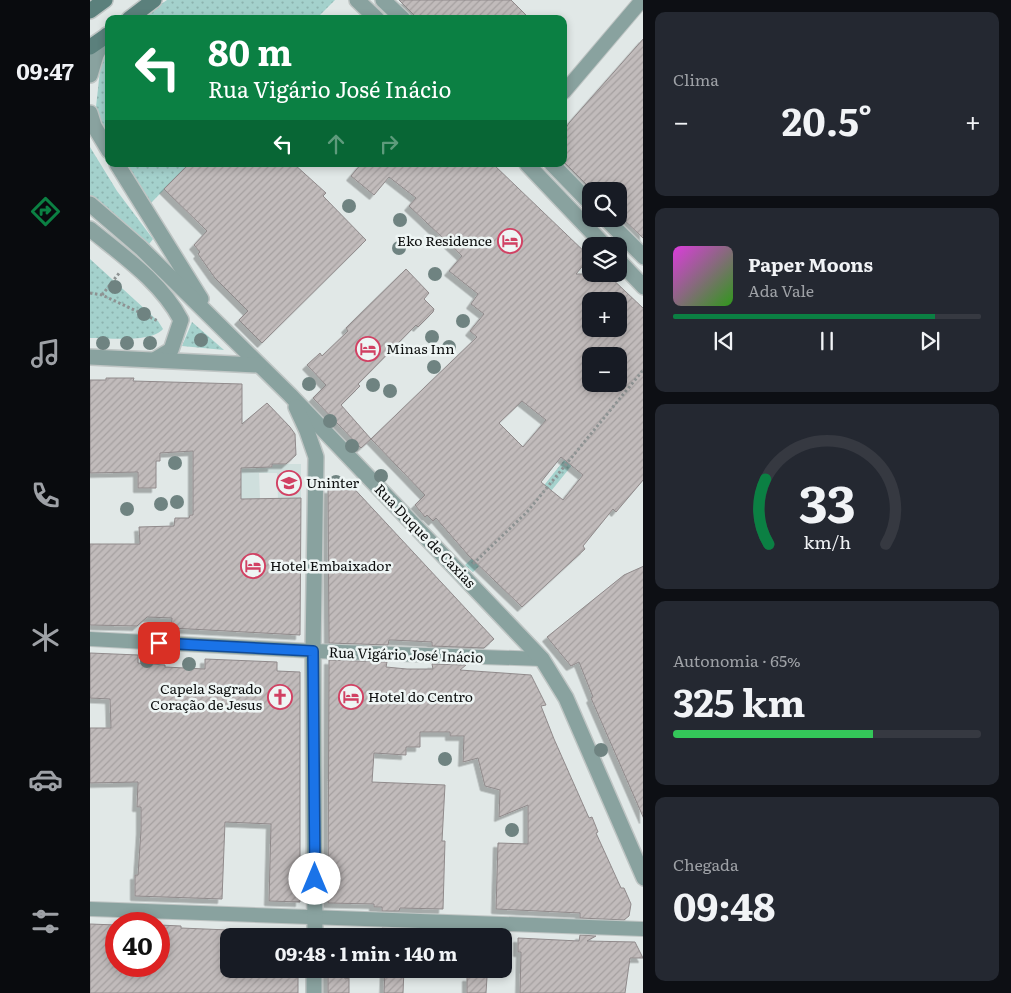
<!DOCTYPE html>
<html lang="pt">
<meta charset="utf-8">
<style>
body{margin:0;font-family:Literata,serif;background:#242831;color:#f1f3f6;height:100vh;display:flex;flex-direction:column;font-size:19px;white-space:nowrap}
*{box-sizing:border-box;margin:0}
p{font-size:16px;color:#9ea1a6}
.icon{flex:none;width:28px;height:28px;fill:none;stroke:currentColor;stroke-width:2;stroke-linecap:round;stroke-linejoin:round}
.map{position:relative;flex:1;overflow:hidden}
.side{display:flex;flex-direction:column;gap:12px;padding:12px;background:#0d0f14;width:368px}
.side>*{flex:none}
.top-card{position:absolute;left:15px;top:15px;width:462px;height:152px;border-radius:10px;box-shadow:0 2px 8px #0003;background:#0b8043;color:#fff;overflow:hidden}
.fabs{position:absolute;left:492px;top:182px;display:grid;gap:10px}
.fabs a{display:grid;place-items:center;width:45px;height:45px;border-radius:10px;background:#171b24;box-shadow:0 2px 8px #0003;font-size:25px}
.speed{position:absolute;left:15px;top:912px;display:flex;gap:10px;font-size:25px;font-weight:700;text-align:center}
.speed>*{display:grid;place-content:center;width:65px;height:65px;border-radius:50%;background:#171b24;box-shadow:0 2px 8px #0003;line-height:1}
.speed .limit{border:8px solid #d22;background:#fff;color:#111}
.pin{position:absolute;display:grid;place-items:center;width:42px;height:42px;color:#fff;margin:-21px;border-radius:10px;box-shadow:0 2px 8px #0006}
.me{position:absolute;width:55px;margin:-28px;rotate:0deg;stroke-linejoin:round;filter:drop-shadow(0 0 4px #0008)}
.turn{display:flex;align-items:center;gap:18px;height:105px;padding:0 20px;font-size:22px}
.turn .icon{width:65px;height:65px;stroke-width:2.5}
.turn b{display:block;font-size:35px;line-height:42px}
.lanes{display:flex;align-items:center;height:48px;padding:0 20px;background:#0003;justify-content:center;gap:25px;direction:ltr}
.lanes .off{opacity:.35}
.big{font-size:38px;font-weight:700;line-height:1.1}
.side .card{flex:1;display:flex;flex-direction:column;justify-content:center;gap:8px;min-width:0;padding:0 18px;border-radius:10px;background:#242831}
.side .dial{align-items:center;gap:0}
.dial svg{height:130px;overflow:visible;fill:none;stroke:#363941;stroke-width:7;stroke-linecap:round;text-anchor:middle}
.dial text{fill:#f1f3f6;stroke:none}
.song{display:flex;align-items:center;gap:15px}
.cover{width:60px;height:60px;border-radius:8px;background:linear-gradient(135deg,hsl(300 70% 55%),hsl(110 70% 35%))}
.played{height:5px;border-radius:2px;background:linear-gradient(90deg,#0b8043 85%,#363941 85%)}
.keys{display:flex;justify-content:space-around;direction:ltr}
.heat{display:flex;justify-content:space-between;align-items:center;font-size:28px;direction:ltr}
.charge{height:8px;border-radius:4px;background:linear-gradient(90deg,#34c759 65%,#363941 0)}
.trip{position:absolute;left:130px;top:928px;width:292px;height:50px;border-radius:10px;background:#171b24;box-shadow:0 2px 8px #0003;font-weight:700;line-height:50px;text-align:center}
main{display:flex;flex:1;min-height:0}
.tab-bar{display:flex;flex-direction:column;width:90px;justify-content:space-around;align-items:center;background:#090b0e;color:#9ea1a6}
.tab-bar .icon{width:35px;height:35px}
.tab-bar .active{color:#0b8043}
.tab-bar b{font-size:22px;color:#f1f3f6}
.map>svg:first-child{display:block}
</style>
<main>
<nav class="tab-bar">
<b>09:47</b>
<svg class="icon active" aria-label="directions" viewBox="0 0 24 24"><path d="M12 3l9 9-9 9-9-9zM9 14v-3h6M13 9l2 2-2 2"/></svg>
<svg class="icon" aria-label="music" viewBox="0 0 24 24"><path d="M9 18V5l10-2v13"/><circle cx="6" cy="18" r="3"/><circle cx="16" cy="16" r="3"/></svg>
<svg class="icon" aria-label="phone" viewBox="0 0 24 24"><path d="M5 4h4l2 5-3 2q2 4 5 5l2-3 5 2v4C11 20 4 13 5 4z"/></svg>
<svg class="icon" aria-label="climate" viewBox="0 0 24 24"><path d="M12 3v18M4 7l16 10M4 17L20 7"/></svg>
<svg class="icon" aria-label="car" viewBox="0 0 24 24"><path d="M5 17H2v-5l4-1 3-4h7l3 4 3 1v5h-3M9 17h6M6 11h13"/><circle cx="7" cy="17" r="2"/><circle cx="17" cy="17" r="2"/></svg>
<svg class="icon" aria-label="filters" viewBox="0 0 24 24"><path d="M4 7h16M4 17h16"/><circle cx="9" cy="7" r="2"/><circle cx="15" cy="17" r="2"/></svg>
</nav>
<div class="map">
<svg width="554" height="993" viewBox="0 0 554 993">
<defs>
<pattern id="green-dots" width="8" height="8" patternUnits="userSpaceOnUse" patternTransform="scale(1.25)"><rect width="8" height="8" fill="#a4d1cc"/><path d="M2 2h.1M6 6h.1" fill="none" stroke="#8cb2ae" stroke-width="1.8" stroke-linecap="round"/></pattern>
<pattern id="building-hatch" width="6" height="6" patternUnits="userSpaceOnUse" patternTransform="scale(1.25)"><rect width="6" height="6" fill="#c1bbbb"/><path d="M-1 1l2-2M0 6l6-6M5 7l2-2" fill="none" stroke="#a5a0a0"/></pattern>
<filter id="shadow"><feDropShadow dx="-4.5" dy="4.5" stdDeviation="0" flood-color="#0004"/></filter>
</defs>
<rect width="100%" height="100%" fill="#e1e8e7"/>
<path fill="#cfdfdd" d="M 151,453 L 164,467 L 182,467 L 182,464 L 211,464 L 211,498 L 188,499 L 187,473 L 169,473 L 170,499 L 151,499 Z"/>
<g fill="url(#green-dots)">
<path d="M 77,0 L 245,0 L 226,19 L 50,19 Z"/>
<path d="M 19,47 L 19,138 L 8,120 L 6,107 L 11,61 Z"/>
<path d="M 0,147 L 27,191 L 63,239 L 56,248 L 0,198 Z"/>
<path d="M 34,164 L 99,164 L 59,205 Z"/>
<path d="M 0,259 L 68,321 L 73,329 C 61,343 18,338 0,338 Z"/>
<path d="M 102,322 L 134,350 L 92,346 Z"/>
<path d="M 553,361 L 553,377 L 441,516 L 383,572 L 375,565 L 436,508 Z"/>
</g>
<g fill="url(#building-hatch)" stroke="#908a8b" fill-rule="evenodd" filter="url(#shadow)">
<path d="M 309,0 L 421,0 L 440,19 L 328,19 Z"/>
<path d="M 554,38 L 554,239 L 529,215 L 529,191 L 503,191 L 474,162 L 474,131 L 479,123 Z"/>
<path d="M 99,164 L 204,164 L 236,193 L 233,196 L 276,240 L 172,343 L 149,320 L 158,311 L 125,278 L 108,254 L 110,252 L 104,245 L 117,231 L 74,189 Z"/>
<path d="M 271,164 L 403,164 L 500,257 L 486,274 L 517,274 L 554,309 L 554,479 L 526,512 L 523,509 L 493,546 L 495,549 L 432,607 L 378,555 L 346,518 L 343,521 L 337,515 L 335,517 L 325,505 L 335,495 L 281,439 L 271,448 L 223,398 L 236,385 L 217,365 L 230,353 L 232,356 L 258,331 L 256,328 L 316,269 L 339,293 L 334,299 L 344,309 L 343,312 L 328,327 L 326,325 L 268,384 L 270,386 L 251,405 L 281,439 L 387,337 L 380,331 L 394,314 L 381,304 L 388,294 L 359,271 L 372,256 L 319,206 L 326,198 L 299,177 L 284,195 L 261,176 ZM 501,301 L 529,301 L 529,329 L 501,329 ZM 501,356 L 529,356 L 529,384 L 501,384 ZM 432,401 L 456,420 L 433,447 L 409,423 ZM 471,457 L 493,475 L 473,500 L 451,482 Z"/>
<path d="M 16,378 L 44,378 L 43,381 L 152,384 L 152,424 L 177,403 L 200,427 L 205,434 L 206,455 L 196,464 L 182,464 L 182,467 L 151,468 L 151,499 L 211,498 L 210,635 L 81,628 L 82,618 L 57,617 L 47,626 L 0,625 L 0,544 L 50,544 L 49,527 L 84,526 L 85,518 L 99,518 L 100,515 L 103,515 L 103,451 L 70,453 L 70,461 L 66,461 L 66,488 L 48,488 L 48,472 L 0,473 L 0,380 L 16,380 Z"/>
<path d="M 257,481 L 404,639 L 394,648 L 342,646 L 342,642 L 302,640 L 299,640 L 298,645 L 239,643 L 238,489 L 248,489 Z"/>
<path d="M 554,566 L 554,819 L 501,698 L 503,697 L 489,662 L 481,666 L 457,637 L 534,575 Z"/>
<path d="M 0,653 L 48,655 L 48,663 L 75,665 L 75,667 L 115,669 L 115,659 L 187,662 L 187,671 L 210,672 L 210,902 L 179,901 L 181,824 L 135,822 L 132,899 L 45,896 L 45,875 L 48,875 L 51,830 L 51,807 L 47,807 L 48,782 L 0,783 L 0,728 L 21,728 L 20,699 L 0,698 Z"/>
<path d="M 239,660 L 297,662 L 296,667 L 317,669 L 343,669 L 342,664 L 376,665 L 370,670 L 441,675 L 456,705 L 451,706 L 464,739 L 499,818 L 502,817 L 508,832 L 506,833 L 531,888 L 534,888 L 541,904 L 539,916 L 534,920 L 490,918 L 490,913 L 406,909 L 408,843 L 438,844 L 438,805 L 409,817 L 410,790 L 395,786 L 388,758 L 373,762 L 374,736 L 360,736 L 360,732 L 330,732 L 330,747 L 316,747 L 316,755 L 284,753 L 282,782 L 355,785 L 352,841 L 355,841 L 353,909 L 310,908 L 309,911 L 292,911 L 292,907 L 284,907 L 284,904 L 238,903 Z"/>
<path d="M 0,924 L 26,925 L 26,966 L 69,966 L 69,925 L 91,926 L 91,928 L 139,930 L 139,969 L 208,969 L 208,993 L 0,993 Z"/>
<path d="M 292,928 L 307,929 L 306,936 L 292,936 Z"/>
<path d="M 490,935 L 506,936 L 497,941 L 545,942 L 553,958 L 540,958 L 535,993 L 430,993 L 431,952 L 428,952 L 428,938 L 489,941 Z"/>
<path d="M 238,969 L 255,969 L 255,979 L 259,978 L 259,993 L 238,993 Z"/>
<path d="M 295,969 L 314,969 L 313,993 L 294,993 Z"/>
<path d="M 377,977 L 397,977 L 396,993 L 377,993 Z"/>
</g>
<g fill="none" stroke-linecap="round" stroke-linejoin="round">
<defs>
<g id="minor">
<path d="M 474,92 L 552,0"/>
<path d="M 0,639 L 223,651 L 452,659"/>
<path d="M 0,909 L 554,929"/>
</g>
<g id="tertiary">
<path d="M 267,0 L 287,19"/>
<path d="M 293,0 L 313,19"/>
<path d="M 0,75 L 6,55 L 17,35"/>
<path d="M 0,113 L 4,126 L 19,151"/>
<path d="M 27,164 L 111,299"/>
<path d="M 437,164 L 515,246"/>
<path d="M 462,164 L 501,204"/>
<path d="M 0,204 L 51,248 L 200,395 L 452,659 L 476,698 L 554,878"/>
<path d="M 516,219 L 554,257"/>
<path d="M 0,229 C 33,256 71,282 91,320 L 81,350 L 66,359"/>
<path d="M 529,261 L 554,287"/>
<path d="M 0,357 L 168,365"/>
<path d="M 206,407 L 217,431 L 226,457 L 223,651 L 225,936"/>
<path d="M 224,993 L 224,969"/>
</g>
<g id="secondary">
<path d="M 0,11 L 15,0"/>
<path d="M 39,19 L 64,0"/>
<path d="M 0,47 L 19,34"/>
</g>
</defs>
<use href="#minor" stroke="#bfc5c4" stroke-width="16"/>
<use href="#tertiary" stroke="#bfc5c4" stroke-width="18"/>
<use href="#secondary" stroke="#bfc5c4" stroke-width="18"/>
<g stroke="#8e9393" stroke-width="3" stroke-dasharray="2.5 2.5" stroke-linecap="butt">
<path d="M 0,293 L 12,295 L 68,321"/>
<path d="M 12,295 L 30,272"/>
<path d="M 383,564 L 437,512 L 554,369"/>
</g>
<use href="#minor" stroke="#89a29f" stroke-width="14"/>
<use href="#tertiary" stroke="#89a29f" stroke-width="15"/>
<use href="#secondary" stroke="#5b807c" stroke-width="15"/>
</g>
<g fill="#6f8381">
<circle cx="259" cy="206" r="7"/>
<circle cx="310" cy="220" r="7"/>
<circle cx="309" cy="248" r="7"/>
<circle cx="345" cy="274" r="7"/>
<circle cx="25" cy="287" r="7"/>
<circle cx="54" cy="314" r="7"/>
<circle cx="373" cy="321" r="7"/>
<circle cx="342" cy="337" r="7"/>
<circle cx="111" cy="340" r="7"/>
<circle cx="13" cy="343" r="7"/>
<circle cx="37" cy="343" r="7"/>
<circle cx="60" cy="343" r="7"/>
<circle cx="359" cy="347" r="7"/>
<circle cx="344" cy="367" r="7"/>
<circle cx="219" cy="384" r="7"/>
<circle cx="283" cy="385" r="7"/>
<circle cx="300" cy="391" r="7"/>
<circle cx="240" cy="421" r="7"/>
<circle cx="262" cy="446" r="7"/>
<circle cx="85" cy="463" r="7"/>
<circle cx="291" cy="476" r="7"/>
<circle cx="246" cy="482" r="7"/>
<circle cx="87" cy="502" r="7"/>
<circle cx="71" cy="504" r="7"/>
<circle cx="37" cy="509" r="7"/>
<circle cx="57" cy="661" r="7"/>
<circle cx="99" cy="664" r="7"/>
<circle cx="511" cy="750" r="7"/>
<circle cx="355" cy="759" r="7"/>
<circle cx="422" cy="830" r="7"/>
</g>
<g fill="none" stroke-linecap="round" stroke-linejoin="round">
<defs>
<path id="route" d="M 69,643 L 223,651 L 225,879"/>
</defs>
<use href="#route" stroke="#114b97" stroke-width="12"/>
<use href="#route" stroke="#1a73e8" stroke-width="9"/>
</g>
<defs>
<symbol id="hotel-ring" viewBox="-11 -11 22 22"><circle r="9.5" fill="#eef5f4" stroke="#d14163" stroke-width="1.5"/><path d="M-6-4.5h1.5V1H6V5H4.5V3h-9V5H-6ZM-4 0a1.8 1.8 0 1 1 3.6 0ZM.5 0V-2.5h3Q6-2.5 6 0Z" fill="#d14163"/></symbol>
<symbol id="university-ring" viewBox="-11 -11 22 22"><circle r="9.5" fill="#eef5f4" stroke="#d14163" stroke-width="1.5"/><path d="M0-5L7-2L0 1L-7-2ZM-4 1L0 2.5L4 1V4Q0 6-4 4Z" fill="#d14163"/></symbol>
<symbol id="church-ring" viewBox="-11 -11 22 22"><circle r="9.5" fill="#eef5f4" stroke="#d14163" stroke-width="1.5"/><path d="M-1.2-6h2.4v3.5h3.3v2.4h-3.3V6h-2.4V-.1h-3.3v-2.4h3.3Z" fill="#d14163"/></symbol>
</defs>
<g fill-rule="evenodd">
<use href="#hotel-ring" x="406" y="227" width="28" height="28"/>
<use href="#hotel-ring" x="264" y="335" width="28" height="28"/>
<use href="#university-ring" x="185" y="469" width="28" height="28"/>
<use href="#hotel-ring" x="149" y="552" width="28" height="28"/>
<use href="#church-ring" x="176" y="683" width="28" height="28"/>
<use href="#hotel-ring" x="247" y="683" width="28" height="28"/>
</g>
<g text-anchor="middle" stroke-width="5" stroke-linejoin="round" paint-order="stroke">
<g font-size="14" fill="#0c0e0e" stroke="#eef5f4" text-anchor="start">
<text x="402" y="246" text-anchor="end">Eko Residence</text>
<text x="296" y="354">Minas Inn</text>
<text x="216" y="488">Uninter</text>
<text x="180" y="571">Hotel Embaixador</text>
<text x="172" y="694" text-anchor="end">Capela Sagrado<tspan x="172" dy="16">Coração de Jesus</tspan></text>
<text x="278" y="702">Hotel do Centro</text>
</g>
<g font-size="14" fill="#0c0e0e" stroke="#eef5f4">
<text transform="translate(335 536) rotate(46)" y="5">Rua Duque de Caxias</text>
<text transform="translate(316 655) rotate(2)" y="5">Rua Vigário José Inácio</text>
</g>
</g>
</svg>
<div class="fabs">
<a><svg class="icon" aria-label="search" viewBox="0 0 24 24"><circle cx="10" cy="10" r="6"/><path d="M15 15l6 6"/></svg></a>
<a><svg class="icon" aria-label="layers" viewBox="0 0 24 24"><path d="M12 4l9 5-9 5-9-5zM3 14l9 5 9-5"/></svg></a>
<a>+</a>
<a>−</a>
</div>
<div class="speed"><div class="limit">40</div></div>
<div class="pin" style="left:69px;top:643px;background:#d93025"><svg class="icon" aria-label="arrive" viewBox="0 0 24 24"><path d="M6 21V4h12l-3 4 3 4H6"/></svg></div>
<svg class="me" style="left:225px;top:879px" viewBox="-20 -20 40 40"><circle r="19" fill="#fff"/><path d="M0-13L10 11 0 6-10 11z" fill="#1a73e8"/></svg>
<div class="trip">09:48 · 1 min · 140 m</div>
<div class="top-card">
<div class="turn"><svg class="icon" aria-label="left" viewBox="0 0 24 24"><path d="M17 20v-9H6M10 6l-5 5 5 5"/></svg><div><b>80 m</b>Rua Vigário José Inácio</div></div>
<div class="lanes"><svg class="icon" aria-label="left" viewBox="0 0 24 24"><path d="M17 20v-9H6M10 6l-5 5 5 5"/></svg><svg class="icon off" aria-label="ahead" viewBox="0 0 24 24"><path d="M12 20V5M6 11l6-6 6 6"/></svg><svg class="icon off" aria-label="right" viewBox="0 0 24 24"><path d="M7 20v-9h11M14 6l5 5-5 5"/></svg></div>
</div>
</div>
<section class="side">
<div class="card"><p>Clima</p>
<div class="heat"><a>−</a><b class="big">20.5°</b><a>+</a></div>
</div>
<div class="card">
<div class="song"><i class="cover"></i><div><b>Paper Moons</b><p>Ada Vale</p></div></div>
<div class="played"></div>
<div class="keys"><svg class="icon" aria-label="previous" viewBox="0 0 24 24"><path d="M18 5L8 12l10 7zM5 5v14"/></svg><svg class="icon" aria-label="pause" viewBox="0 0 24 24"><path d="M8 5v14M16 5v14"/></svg><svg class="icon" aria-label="next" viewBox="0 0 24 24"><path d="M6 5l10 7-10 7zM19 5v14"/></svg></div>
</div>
<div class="card dial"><svg viewBox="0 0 100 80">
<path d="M14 69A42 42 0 1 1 86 69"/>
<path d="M14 69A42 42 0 0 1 12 29" stroke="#0b8043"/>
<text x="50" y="56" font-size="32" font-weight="700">33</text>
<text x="50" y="72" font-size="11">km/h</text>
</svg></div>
<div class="card"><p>Autonomia · 65%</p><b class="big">325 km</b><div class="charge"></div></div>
<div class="card"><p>Chegada</p><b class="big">09:48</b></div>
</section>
</main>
